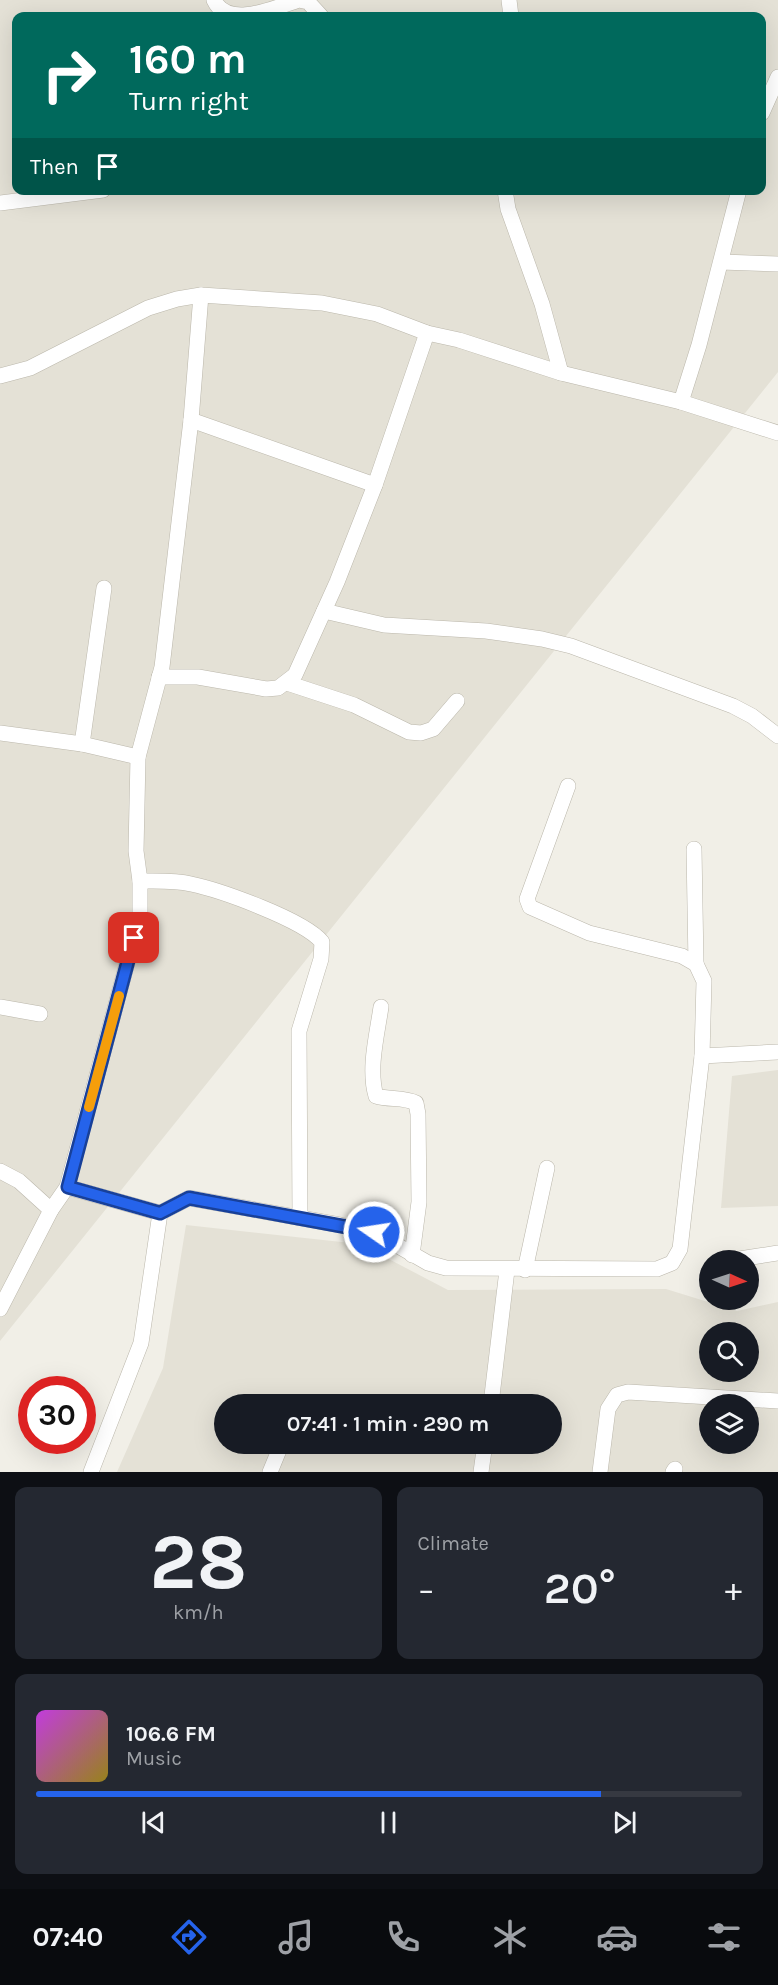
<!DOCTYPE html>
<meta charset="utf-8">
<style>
body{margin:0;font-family:Karla,sans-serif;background:#242831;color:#f1f3f6;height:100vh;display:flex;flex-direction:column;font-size:22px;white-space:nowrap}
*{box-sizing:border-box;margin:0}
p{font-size:20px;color:#9ea1a6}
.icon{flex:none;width:33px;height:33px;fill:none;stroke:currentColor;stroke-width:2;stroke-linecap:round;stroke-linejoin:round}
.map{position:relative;height:1472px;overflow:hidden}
.panel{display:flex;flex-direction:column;gap:15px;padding:15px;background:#0d0f14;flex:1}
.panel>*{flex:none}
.hud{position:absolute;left:12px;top:12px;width:754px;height:183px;border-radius:12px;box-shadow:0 6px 24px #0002;background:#00695c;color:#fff;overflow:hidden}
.needle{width:39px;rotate:93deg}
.fabs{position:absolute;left:699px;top:1250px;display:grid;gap:12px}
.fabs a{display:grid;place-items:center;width:60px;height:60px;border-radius:50%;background:#171b24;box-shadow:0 6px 24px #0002;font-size:30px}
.speed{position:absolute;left:18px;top:1376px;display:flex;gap:12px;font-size:30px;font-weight:700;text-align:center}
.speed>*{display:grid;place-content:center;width:78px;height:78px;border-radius:50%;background:#171b24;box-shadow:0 6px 24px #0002;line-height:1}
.speed .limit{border:9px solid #d22;background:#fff;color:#111}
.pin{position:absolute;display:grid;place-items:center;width:51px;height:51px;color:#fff;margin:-26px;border-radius:12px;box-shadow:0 3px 9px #0006}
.me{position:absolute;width:66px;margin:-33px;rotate:283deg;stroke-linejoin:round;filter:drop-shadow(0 0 4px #0008)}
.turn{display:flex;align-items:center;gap:21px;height:126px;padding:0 18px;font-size:27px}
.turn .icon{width:78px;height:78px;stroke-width:2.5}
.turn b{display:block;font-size:42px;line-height:51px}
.then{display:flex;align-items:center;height:57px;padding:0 18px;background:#0003;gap:12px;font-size:22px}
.big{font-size:45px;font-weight:600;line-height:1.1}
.panel .card{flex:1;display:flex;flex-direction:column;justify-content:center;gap:9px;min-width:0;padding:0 21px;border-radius:12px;background:#242831}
.panel .dial{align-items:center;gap:0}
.dial b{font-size:78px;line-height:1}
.song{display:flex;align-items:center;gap:18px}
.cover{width:72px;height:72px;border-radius:9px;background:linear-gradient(135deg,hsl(290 70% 55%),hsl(50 70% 35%))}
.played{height:6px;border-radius:3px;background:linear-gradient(90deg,#2563eb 80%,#363941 80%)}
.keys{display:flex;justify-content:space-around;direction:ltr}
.heat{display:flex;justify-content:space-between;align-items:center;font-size:33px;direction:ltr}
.panel .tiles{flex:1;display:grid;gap:15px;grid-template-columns:1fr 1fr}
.card:last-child{grid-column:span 2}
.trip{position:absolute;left:214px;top:1394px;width:348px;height:60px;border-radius:30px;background:#171b24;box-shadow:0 6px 24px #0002;font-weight:600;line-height:60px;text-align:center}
.menu{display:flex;height:96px;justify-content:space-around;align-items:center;background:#090b0e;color:#9ea1a6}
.menu .icon{width:42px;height:42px}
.menu .selected{color:#2563eb}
.menu b{font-size:27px;color:#f1f3f6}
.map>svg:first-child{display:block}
</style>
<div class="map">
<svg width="778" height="1472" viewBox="0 0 778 1472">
<rect width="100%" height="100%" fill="#f1efe7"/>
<g fill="#e4e1d6" fill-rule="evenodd">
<path d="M 0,0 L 778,0 L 778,372 L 0,1341 ZM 16,16 L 762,16 L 762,190 L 16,190 Z"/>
<path d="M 778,1070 L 778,1206 L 721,1208 L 732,1076 Z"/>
<path d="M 186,1225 L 360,1244 L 448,1290 L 666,1289 L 737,1311 L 778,1302 L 778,1472 L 117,1472 L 163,1368 ZM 710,1332 L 748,1332 L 748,1371 L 710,1371 ZM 225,1404 L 552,1404 L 552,1443 L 225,1443 ZM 710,1404 L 748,1404 L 748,1443 L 710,1443 Z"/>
</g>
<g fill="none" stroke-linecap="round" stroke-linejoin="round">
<defs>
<g id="street">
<path d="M 214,0 C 228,30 276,7 299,0 L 308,2 L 321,16"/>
<path d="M 509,0 L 511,16"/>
<path d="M 762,113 L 778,77"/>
<path d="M 505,190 L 508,209 L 542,304 L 561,373"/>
<path d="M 0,203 L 103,190"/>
<path d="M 721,262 L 778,264"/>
<path d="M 0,376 L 30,368 L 148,308 L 177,299 L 201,295 L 322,303 L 377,314 L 427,333 L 459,340 L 561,373 L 681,402 L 778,433"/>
<path d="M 681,402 L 699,345 L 739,190"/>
<path d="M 191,420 L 375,485"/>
<path d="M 324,611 L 384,625 L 486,631 L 542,639 L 571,646 L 733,706 L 752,716 L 778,736"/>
<path d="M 159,677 L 198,677 L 266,689 L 278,688 L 295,675 L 337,582 L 375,485 L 427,333"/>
<path d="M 287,683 L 354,705 L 409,732 L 421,733 L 433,729 L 457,701"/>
<path d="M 0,733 L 82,744 L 138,757"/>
<path d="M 82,744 L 104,588"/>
<path d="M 694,849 L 696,964"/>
<path d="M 140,881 C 157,881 175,880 191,884 C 220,890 304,920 322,942 L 321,959 L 299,1031 L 300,1218"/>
<path d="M 0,1007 L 40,1014"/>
<path d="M 381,1007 C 377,1035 368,1069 376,1096 C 389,1100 404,1097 416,1103 L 418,1114 L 419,1202 L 412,1255"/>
<path d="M 702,1056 L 778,1052"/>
<path d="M 0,1171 L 19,1181 L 51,1210"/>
<path d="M 67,1187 L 160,1213 L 189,1198 L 340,1225 L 374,1232 L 428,1263 L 446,1268 L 657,1269 L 672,1263 L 680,1249 L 702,1056 L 704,981 L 696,964 L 682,956 L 589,933 L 530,907 L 527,899 L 568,786"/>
<path d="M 733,1260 L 778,1253"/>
<path d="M 525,1270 L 547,1168"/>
<path d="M 0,1309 L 51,1210 L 67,1187 L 140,915 L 140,881 L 136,851 L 138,757 L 162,667 L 191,420 L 201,295"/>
<path d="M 491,1404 L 507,1270"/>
<path d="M 91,1472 L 141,1343 L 160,1213"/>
<path d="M 270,1472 L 282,1443"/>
<path d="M 481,1472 L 485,1443"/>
<path d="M 600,1472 L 608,1409 L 617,1395 L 628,1392 L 778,1401"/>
<path d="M 673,1472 L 675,1469"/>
</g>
</defs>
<use href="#street" stroke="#bbb7ab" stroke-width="16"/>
<use href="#street" stroke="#fff" stroke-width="15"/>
</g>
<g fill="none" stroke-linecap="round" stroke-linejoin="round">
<defs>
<path id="route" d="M 134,938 L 68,1187 L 160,1213 L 189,1198 L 374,1232"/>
</defs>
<use href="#route" stroke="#184099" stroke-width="15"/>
<use href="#route" stroke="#2563eb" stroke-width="10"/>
<path stroke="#f59e0b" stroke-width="10" d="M 89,1107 L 119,996"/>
</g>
</svg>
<div class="fabs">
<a><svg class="needle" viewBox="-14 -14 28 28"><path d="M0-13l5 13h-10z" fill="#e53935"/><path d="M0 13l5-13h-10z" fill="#9ea1a6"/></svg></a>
<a><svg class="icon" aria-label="search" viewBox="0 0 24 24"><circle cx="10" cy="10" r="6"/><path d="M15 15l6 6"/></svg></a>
<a><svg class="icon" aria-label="layers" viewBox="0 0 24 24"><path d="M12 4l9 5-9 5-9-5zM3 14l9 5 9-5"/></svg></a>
</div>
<div class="speed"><div class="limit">30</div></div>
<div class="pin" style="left:134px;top:938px;background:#d93025"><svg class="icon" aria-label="arrive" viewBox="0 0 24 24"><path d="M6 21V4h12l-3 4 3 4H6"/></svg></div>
<svg class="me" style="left:374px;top:1232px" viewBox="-20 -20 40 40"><circle r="17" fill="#2563eb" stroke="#fff" stroke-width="3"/><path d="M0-11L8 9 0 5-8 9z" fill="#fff"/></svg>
<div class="trip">07:41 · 1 min · 290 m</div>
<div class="hud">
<div class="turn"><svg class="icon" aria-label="right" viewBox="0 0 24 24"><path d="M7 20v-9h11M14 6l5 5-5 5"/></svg><div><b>160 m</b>Turn right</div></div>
<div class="then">Then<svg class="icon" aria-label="arrive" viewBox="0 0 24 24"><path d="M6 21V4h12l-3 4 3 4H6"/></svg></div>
</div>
</div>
<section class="panel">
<div class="tiles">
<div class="card dial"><b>28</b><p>km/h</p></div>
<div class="card"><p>Climate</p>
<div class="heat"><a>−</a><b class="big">20°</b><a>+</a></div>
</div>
<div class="card">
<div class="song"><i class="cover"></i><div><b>106.6 FM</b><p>Music</p></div></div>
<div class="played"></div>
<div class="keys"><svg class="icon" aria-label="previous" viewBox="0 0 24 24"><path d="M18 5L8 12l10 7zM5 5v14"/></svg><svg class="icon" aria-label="pause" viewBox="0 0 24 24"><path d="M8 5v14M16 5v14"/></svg><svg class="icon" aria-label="next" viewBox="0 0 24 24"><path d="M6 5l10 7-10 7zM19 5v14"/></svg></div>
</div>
</div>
</section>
<nav class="menu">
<b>07:40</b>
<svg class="icon selected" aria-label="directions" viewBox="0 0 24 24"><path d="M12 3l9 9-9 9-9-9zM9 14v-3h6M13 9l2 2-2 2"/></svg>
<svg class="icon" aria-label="music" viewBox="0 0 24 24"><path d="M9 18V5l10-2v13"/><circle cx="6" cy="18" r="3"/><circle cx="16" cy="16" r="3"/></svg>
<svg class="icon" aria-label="phone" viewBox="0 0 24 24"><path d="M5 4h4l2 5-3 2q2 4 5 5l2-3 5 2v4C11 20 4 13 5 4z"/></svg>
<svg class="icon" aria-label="climate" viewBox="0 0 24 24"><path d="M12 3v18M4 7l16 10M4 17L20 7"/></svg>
<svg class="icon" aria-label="car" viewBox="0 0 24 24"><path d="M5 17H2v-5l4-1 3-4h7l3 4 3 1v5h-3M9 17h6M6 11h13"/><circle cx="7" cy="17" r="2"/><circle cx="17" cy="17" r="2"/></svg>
<svg class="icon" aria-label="filters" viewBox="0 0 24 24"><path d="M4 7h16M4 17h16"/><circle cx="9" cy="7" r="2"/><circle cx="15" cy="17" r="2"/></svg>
</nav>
